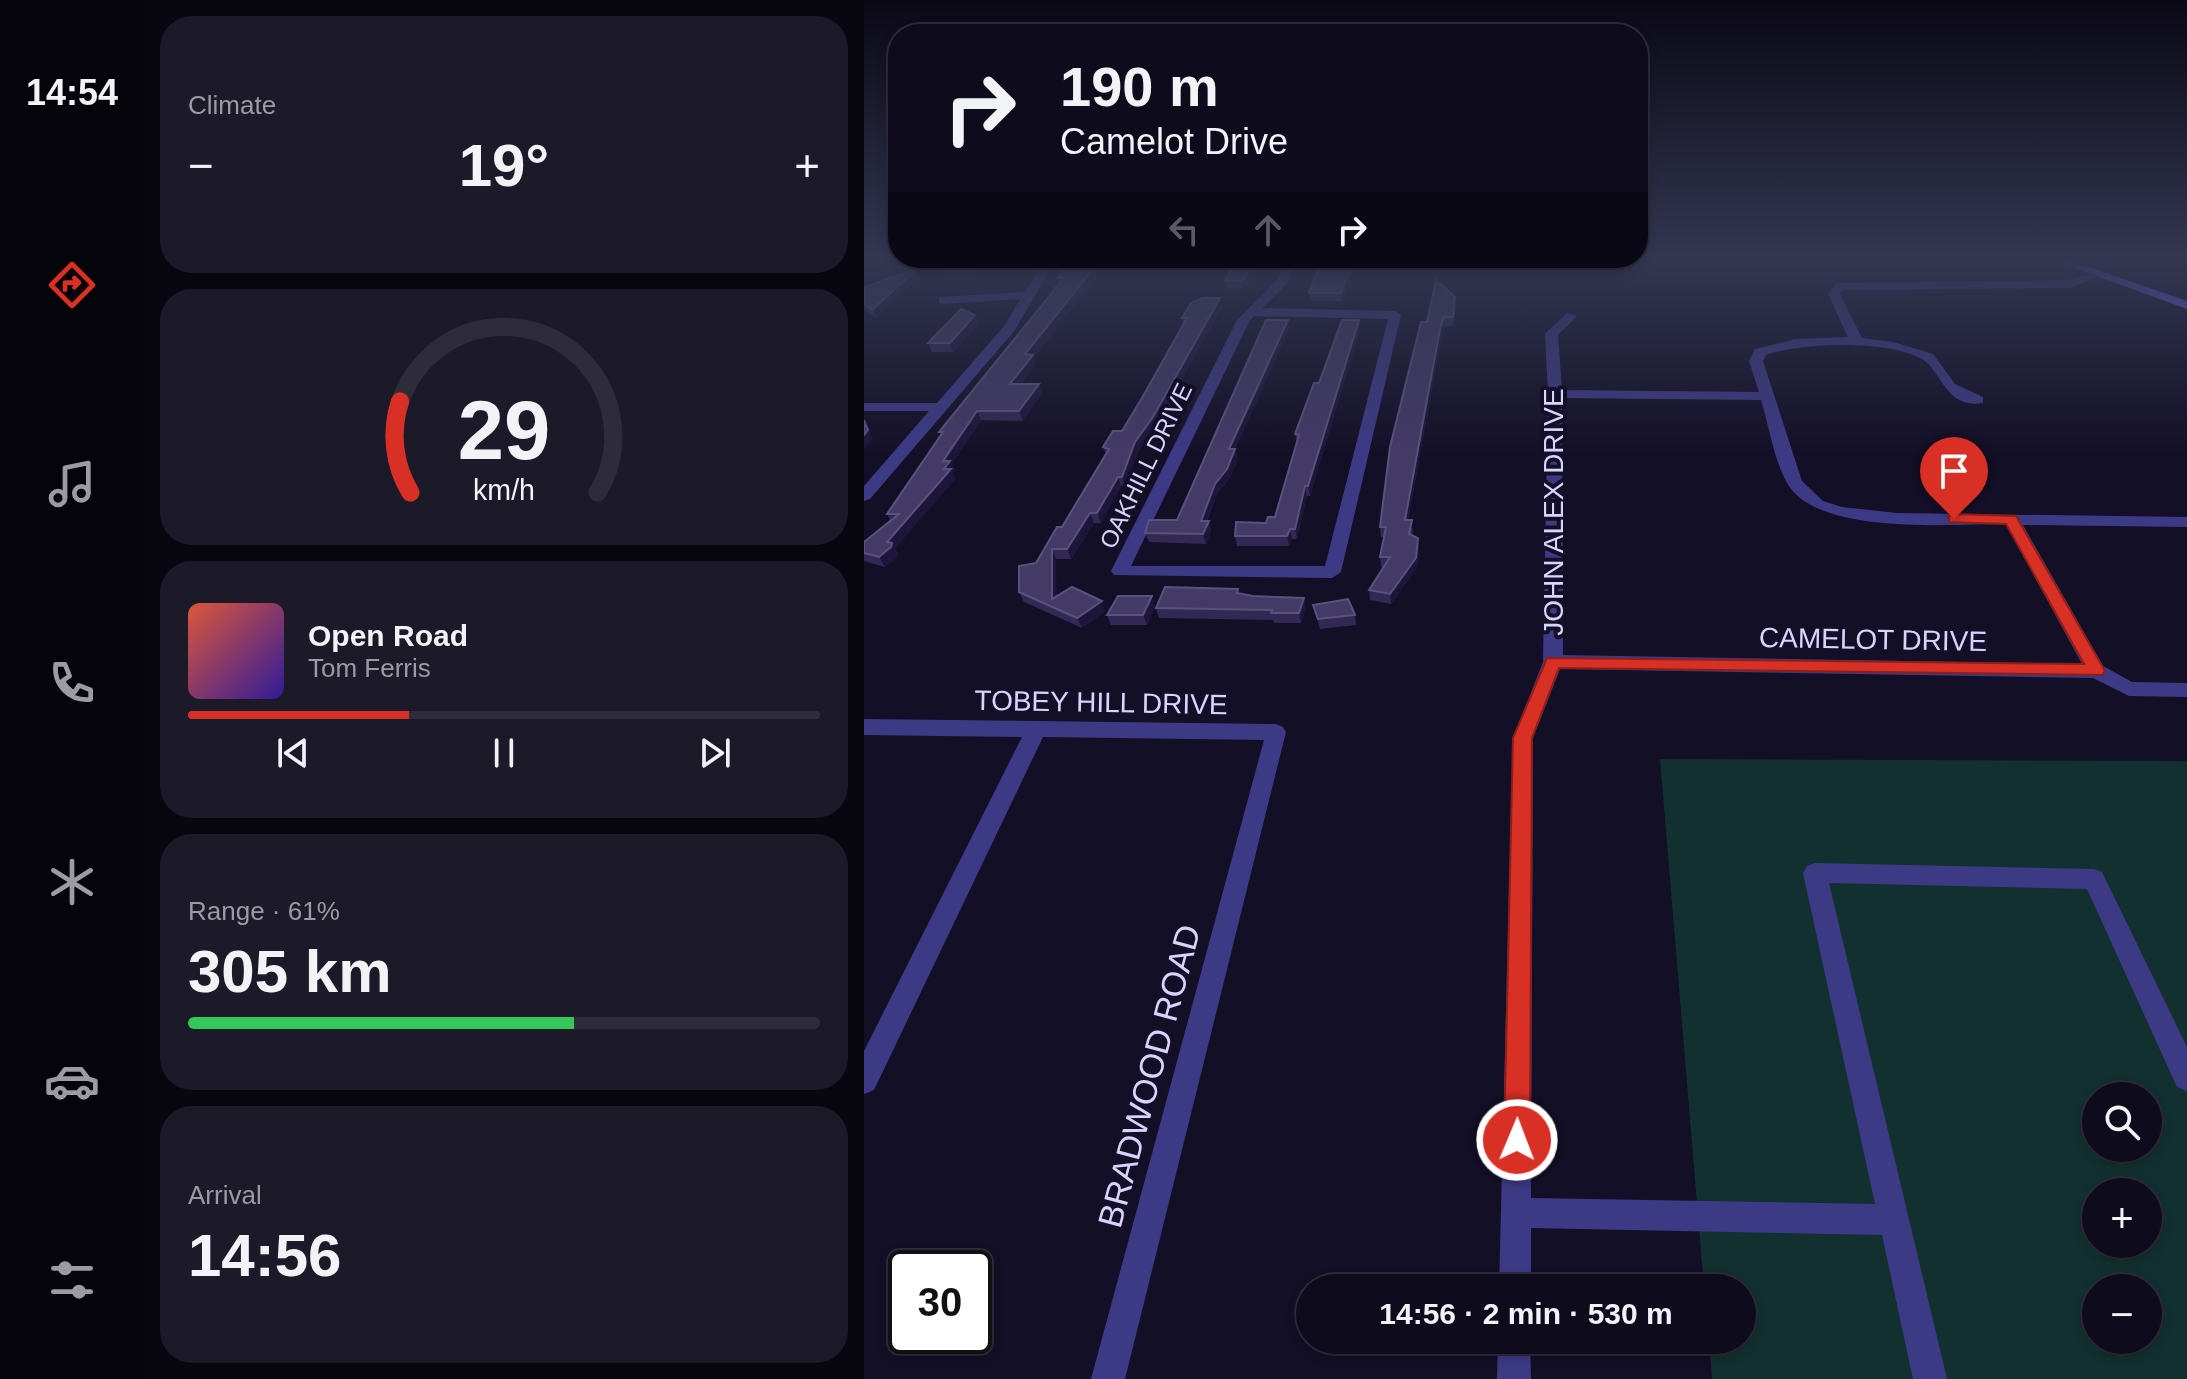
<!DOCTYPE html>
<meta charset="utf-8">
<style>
body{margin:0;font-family:Arial,sans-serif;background:#1c1929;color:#f1f3f6;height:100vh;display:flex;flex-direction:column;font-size:30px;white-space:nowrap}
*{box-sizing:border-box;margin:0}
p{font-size:26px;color:#9b9ba3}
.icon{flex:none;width:44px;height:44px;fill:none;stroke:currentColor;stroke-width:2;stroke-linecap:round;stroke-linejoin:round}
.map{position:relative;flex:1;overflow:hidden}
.details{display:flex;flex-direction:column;gap:16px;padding:16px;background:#08060f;width:720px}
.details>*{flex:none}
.hud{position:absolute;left:24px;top:24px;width:760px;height:244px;border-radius:32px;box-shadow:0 4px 12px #0003,0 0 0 2px #2e2b3b;background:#0e0b1c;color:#f1f3f6;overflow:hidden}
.tools{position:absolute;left:1218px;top:1082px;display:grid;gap:16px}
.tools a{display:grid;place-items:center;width:80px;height:80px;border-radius:50%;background:#0e0b1c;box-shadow:0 4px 12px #0003,0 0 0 2px #2e2b3b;font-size:40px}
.speed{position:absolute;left:24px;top:1250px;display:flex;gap:16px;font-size:40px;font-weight:700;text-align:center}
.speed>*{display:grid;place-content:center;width:104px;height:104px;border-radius:50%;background:#0e0b1c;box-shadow:0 4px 12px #0003,0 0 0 2px #2e2b3b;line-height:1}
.speed .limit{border:4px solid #111;border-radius:12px;background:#fff;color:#111}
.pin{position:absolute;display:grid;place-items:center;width:68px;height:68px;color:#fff;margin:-82px -34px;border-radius:50% 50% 50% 0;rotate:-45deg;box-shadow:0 0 8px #0007}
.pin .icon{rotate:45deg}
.me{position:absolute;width:88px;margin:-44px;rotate:1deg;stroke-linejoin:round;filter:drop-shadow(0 0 6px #0008)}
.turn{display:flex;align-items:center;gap:28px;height:168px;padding:0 40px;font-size:36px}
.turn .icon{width:104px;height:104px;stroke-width:2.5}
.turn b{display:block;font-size:56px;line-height:68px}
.lanes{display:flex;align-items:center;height:76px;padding:0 40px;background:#0003;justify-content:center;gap:40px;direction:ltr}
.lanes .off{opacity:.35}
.big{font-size:60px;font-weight:700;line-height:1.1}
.details .widget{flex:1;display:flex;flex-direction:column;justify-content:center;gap:12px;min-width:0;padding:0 28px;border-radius:32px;background:#1c1929}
.details .dial{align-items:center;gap:0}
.dial svg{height:208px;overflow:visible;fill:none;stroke:#2e2b3b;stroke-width:7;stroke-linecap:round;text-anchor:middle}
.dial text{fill:#f1f3f6;stroke:none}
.song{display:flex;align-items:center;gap:24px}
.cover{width:96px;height:96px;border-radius:12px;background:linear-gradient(135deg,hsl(10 70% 55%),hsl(250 70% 35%))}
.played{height:8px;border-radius:4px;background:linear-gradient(90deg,#d93025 35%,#2e2b3b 35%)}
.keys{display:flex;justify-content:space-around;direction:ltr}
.heat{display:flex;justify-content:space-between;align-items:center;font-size:44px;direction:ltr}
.charge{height:12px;border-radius:6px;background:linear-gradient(90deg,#34c759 61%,#2e2b3b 0)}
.trip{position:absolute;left:432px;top:1274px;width:460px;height:80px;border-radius:40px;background:#0e0b1c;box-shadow:0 4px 12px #0003,0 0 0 2px #2e2b3b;font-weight:700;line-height:80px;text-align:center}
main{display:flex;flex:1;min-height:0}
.menu{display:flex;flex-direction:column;width:144px;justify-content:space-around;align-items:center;background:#06040b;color:#9b9ba3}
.menu .icon{width:56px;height:56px}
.menu .active{color:#d93025}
.menu b{font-size:36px;color:#f1f3f6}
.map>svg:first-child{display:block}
</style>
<main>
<nav class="menu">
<b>14:54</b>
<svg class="icon active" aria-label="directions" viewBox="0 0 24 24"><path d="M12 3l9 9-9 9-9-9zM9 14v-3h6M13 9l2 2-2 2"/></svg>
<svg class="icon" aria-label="music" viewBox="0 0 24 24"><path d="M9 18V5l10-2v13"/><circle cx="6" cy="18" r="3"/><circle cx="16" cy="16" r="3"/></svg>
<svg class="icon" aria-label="phone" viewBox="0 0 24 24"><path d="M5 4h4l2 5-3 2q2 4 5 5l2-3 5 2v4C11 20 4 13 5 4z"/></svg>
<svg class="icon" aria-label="climate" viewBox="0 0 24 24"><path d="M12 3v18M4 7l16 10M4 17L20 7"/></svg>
<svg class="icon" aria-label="car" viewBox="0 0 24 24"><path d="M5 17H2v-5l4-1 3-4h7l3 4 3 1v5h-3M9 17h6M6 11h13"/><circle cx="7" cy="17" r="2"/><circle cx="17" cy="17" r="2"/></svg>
<svg class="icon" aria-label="filters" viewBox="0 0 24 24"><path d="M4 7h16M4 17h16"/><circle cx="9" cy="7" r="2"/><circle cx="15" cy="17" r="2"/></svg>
</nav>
<section class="details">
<div class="widget"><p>Climate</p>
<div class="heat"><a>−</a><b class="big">19°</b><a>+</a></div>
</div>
<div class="widget dial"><svg viewBox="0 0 100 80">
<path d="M14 69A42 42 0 1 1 86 69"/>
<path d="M14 69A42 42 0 0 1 10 34" stroke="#d93025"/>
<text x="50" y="56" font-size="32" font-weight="700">29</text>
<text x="50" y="72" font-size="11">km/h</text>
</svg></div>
<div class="widget">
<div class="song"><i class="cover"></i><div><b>Open Road</b><p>Tom Ferris</p></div></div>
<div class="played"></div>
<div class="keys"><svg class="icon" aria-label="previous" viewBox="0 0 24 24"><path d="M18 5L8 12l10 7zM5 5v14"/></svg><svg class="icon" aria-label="pause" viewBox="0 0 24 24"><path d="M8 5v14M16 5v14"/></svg><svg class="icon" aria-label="next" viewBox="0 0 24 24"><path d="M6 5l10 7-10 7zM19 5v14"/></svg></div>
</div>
<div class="widget"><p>Range · 61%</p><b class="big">305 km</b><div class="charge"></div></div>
<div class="widget"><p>Arrival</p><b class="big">14:56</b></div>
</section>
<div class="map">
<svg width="1323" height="1379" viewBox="0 0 1323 1379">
<rect width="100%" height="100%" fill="#130f26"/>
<path fill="#12302f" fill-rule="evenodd" d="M 796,759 L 1323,761 L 1323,1379 L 848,1379 L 845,1340 L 878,1340 L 878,1288 L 840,1288 ZM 1232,1096 L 1284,1096 L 1284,1148 L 1232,1148 ZM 1232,1192 L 1284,1192 L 1284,1244 L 1232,1244 ZM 1232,1288 L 1284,1288 L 1284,1340 L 1232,1340 Z"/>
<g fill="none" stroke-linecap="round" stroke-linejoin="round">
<g fill="#3d3a85" fill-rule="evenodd">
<path d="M 180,261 L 191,261 L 151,330 L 6,499 L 0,501 L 0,486 L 65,411 L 0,411 L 0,403 L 73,403 L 141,325 L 156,299 L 79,304 L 75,303 L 75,297 L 161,292 Z"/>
<path d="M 423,261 L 434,261 L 422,285 L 398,308 L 531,311 L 537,315 L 477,572 L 468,578 L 250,575 L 247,571 L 373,320 L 413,280 ZM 390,316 L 524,319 L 461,566 L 267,566 L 385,322 Z"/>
<path d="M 1231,272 L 1241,274 L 1206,288 L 980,290 L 976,294 L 998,338 L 1029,342 L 1069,354 L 1091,384 L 1119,397 L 1119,403 C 1081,409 1078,371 1058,359 C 1024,340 939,342 902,355 L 899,361 L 938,481 L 959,501 L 978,507 L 1033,513 L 1323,517 L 1323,527 L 1159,525 L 1239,666 L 1268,682 L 1323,683 L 1323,697 L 1265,696 L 1229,678 L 696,669 L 669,738 L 667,1198 L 1011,1204 L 939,873 L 943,866 L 951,863 L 1230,869 L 1238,872 L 1323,1047 L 1323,1091 L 1313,1087 L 1223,889 L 965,883 L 1083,1379 L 1049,1379 L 1018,1235 L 667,1228 L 667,1288 L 635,1288 L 649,738 L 679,662 L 684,394 L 681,334 L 703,313 L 713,316 L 694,335 L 698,390 L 895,392 L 885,361 L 891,349 L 932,339 L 984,337 L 964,294 L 973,283 L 1205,280 ZM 698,398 L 897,400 C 905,426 910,460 923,483 C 953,536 1088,524 1142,524 L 1218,664 L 699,655 Z"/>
<path d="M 0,719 L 412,724 L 419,727 L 422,732 L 261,1379 L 227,1379 L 400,740 L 179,737 L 10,1090 L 0,1094 L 0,1051 L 158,737 L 0,735 Z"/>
<path d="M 634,1340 L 666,1340 L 667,1379 L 633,1379 Z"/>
</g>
<path fill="#6f6bff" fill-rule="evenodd" d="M 1192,261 L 1208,261 L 1323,301 L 1323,309 Z"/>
</g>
<g fill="#312854">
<path d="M 209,261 L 240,261 L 231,272 L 233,277 L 170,357 L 172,364 L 157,384 L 175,384 L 178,393 L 159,421 L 117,420 L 88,464 L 91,470 L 89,473 L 91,479 L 31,548 L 34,553 L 33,557 L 21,567 L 0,561 L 0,542 L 26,520 L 23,514 L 77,435 L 75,432 L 195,284 L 193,278 Z"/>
<path d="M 372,261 L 399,261 L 380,289 L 362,289 L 361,281 Z"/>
<path d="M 490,270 L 478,301 L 447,301 L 445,293 Z"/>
<path d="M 56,276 L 12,318 L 0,310 L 0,287 Z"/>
<path d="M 592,306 L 589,326 L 580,326 L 577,338 L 544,520 L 549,530 L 548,535 L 555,548 L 553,568 L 527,604 L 506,600 L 505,590 L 520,567 L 517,567 L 516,557 L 520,537 L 517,537 L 516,527 L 563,322 Z"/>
<path d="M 358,307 L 292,426 L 274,452 L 261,487 L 257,486 L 237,523 L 230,523 L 207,559 L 192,559 L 192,596 L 241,611 L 218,628 L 160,602 L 155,592 L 172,563 L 198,527 L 242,454 L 239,447 L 258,431 L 320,324 L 318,318 Z"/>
<path d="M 111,315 L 114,324 L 89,352 L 68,352 L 64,343 Z"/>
<path d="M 495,320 L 496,329 L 446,496 L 443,496 L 433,539 L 428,539 L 425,546 L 373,546 L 371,536 L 402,523 L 411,517 L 433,443 L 431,434 L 455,383 Z"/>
<path d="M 426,328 L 371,449 L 374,459 L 365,479 L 353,494 L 343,521 L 345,521 L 347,531 L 342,544 L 285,542 L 281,533 L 313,520 Z"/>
<path d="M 374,589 L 375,593 L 442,608 L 437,623 L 410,623 L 409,620 L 295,618 L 292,608 Z"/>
<path d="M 449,605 L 491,615 L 492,625 L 456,629 Z"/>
<path d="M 291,606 L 283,625 L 247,625 L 243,615 Z"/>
</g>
<g fill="#1d163a">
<path d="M 114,261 L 125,261 L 108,277 L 85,280 L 82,271 Z"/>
<path d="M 231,261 L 240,261 L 231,272 L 233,277 L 170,357 L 172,364 L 150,393 L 146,384 L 161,354 Z"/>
<path d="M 392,261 L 399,261 L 380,289 L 378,281 Z"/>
<path d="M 489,261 L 490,270 L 478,301 L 477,293 Z"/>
<path d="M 53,269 L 56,276 L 12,318 L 8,310 Z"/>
<path d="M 356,298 L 358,307 L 292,426 L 274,452 L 261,487 L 258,477 L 271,442 Z"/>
<path d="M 111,315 L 114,324 L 89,352 L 86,343 Z"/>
<path d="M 580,317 L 580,326 L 577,338 L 542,530 L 541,520 L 576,329 Z"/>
<path d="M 424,320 L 426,328 L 367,459 L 365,449 Z"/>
<path d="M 495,320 L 496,329 L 446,496 L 444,486 Z"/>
<path d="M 175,384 L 178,393 L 159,421 L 155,411 Z"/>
<path d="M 113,411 L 117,420 L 88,464 L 91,470 L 89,473 L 91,479 L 31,548 L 34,553 L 33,557 L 21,567 L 15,557 L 23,542 L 80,469 L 79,461 Z"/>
<path d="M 0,420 L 9,439 L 0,449 Z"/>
<path d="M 371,449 L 374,459 L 365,479 L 353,494 L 339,530 L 337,521 L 351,484 Z"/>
<path d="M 254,477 L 257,486 L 237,523 L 233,513 Z"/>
<path d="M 441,486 L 443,496 L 433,539 L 431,529 Z"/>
<path d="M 226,513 L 230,523 L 207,559 L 203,549 Z"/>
<path d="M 345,521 L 347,531 L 342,544 L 339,534 Z"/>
<path d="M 426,529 L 428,539 L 425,546 L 423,536 Z"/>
<path d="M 554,538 L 555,548 L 553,568 L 527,604 L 526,594 Z"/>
<path d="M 188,549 L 192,559 L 193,609 L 188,599 Z"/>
<path d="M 288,596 L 291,606 L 283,625 L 279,615 Z"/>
<path d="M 440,598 L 442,608 L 437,623 L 435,613 Z"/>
<path d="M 238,601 L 241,611 L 218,628 L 213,618 Z"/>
</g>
<g fill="#433a66" stroke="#5a527e" stroke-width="2">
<path d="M 85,261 L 114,261 L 105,269 L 82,271 Z"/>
<path d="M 209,261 L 231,261 L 226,268 L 230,268 L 161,354 L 169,355 L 146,384 L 175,384 L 155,411 L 113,411 L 79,461 L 86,461 L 80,469 L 87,469 L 23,542 L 28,543 L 27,547 L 15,557 L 0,553 L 0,542 L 35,514 L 23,514 L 79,432 L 75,432 L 200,278 L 193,278 Z"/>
<path d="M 372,261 L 392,261 L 378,281 L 361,281 Z"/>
<path d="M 457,261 L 489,261 L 477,293 L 445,293 Z"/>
<path d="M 53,269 L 8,310 L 0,304 L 0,287 Z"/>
<path d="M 572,280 L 591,297 L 589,317 L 580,317 L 576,329 L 541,520 L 548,520 L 545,534 L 554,538 L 552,558 L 526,594 L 505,590 L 526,557 L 516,557 L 522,527 L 516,527 L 526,447 L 557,322 L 563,322 Z"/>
<path d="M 339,298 L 356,298 L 289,417 L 271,442 L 258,477 L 254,477 L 233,513 L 226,513 L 203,549 L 188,549 L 188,599 L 208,587 L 238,601 L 213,618 L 155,592 L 155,566 L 172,563 L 193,527 L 198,527 L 245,449 L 239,447 L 249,431 L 258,431 L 278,398 L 323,318 L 318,318 L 327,303 Z"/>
<path d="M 97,309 L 111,315 L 86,343 L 64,343 Z"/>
<path d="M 402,320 L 424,320 L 365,449 L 371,449 L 363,469 L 351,484 L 337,521 L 345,521 L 339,534 L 281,533 L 285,520 L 313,520 Z"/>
<path d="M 478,320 L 495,320 L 444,486 L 441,486 L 431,529 L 426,529 L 423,536 L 371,536 L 372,522 L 402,523 L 404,517 L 411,517 L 435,435 L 431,434 L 450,383 L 455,383 Z"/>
<path d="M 0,420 L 4,430 L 0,435 Z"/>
<path d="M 301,587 L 374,589 L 373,593 L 389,596 L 440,598 L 435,613 L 407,613 L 408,610 L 292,608 Z"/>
<path d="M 254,596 L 288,596 L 279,615 L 243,615 Z"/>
<path d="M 484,599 L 491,615 L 454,619 L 449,605 Z"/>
</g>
<linearGradient id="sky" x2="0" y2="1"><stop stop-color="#0a0815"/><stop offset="0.57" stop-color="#333752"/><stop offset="1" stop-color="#333752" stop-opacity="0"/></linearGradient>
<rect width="1323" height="454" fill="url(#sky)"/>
<path fill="#d93025" stroke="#8d1f18" stroke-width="2" d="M 1090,514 L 1152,516 L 1241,671 L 1238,675 L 695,668 L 668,738 L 666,1140 L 662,1150 L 653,1153 L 644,1150 L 640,1140 L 649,738 L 683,658 L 1220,664 L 1142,524 L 1085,522 L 1085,516 Z"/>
<g text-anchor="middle" stroke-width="8" stroke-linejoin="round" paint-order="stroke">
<g font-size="24" fill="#d9d4ff" stroke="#130f26">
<text transform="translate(282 466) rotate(-64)" y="8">OAKHILL DRIVE</text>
</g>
<g font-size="28" fill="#d9d4ff" stroke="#130f26">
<text transform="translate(689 512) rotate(-90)" y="10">JOHN ALEX DRIVE</text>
<text transform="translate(1009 639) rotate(1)" y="10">CAMELOT DRIVE</text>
<text transform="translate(237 702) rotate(1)" y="10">TOBEY HILL DRIVE</text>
</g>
<g font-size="34" fill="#d9d4ff" stroke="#130f26">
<text transform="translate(285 1076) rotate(-75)" y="12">BRADWOOD ROAD</text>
</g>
</g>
</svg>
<div class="tools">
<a><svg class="icon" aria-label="search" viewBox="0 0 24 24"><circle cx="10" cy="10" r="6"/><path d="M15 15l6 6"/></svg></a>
<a>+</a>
<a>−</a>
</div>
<div class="speed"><div class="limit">30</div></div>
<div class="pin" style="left:1090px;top:519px;background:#d93025"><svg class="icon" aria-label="arrive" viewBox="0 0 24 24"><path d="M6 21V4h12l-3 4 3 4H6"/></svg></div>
<svg class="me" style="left:653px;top:1140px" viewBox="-20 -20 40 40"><circle r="17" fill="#d93025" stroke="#fff" stroke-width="3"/><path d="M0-11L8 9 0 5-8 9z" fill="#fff"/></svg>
<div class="trip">14:56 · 2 min · 530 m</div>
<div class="hud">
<div class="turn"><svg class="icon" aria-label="right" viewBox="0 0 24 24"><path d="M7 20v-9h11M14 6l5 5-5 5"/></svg><div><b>190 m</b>Camelot Drive</div></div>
<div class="lanes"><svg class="icon off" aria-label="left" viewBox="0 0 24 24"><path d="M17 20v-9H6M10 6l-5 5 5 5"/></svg><svg class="icon off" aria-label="ahead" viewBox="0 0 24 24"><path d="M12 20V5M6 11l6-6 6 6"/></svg><svg class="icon" aria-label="right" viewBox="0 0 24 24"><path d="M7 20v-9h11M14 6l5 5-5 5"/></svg></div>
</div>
</div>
</main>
